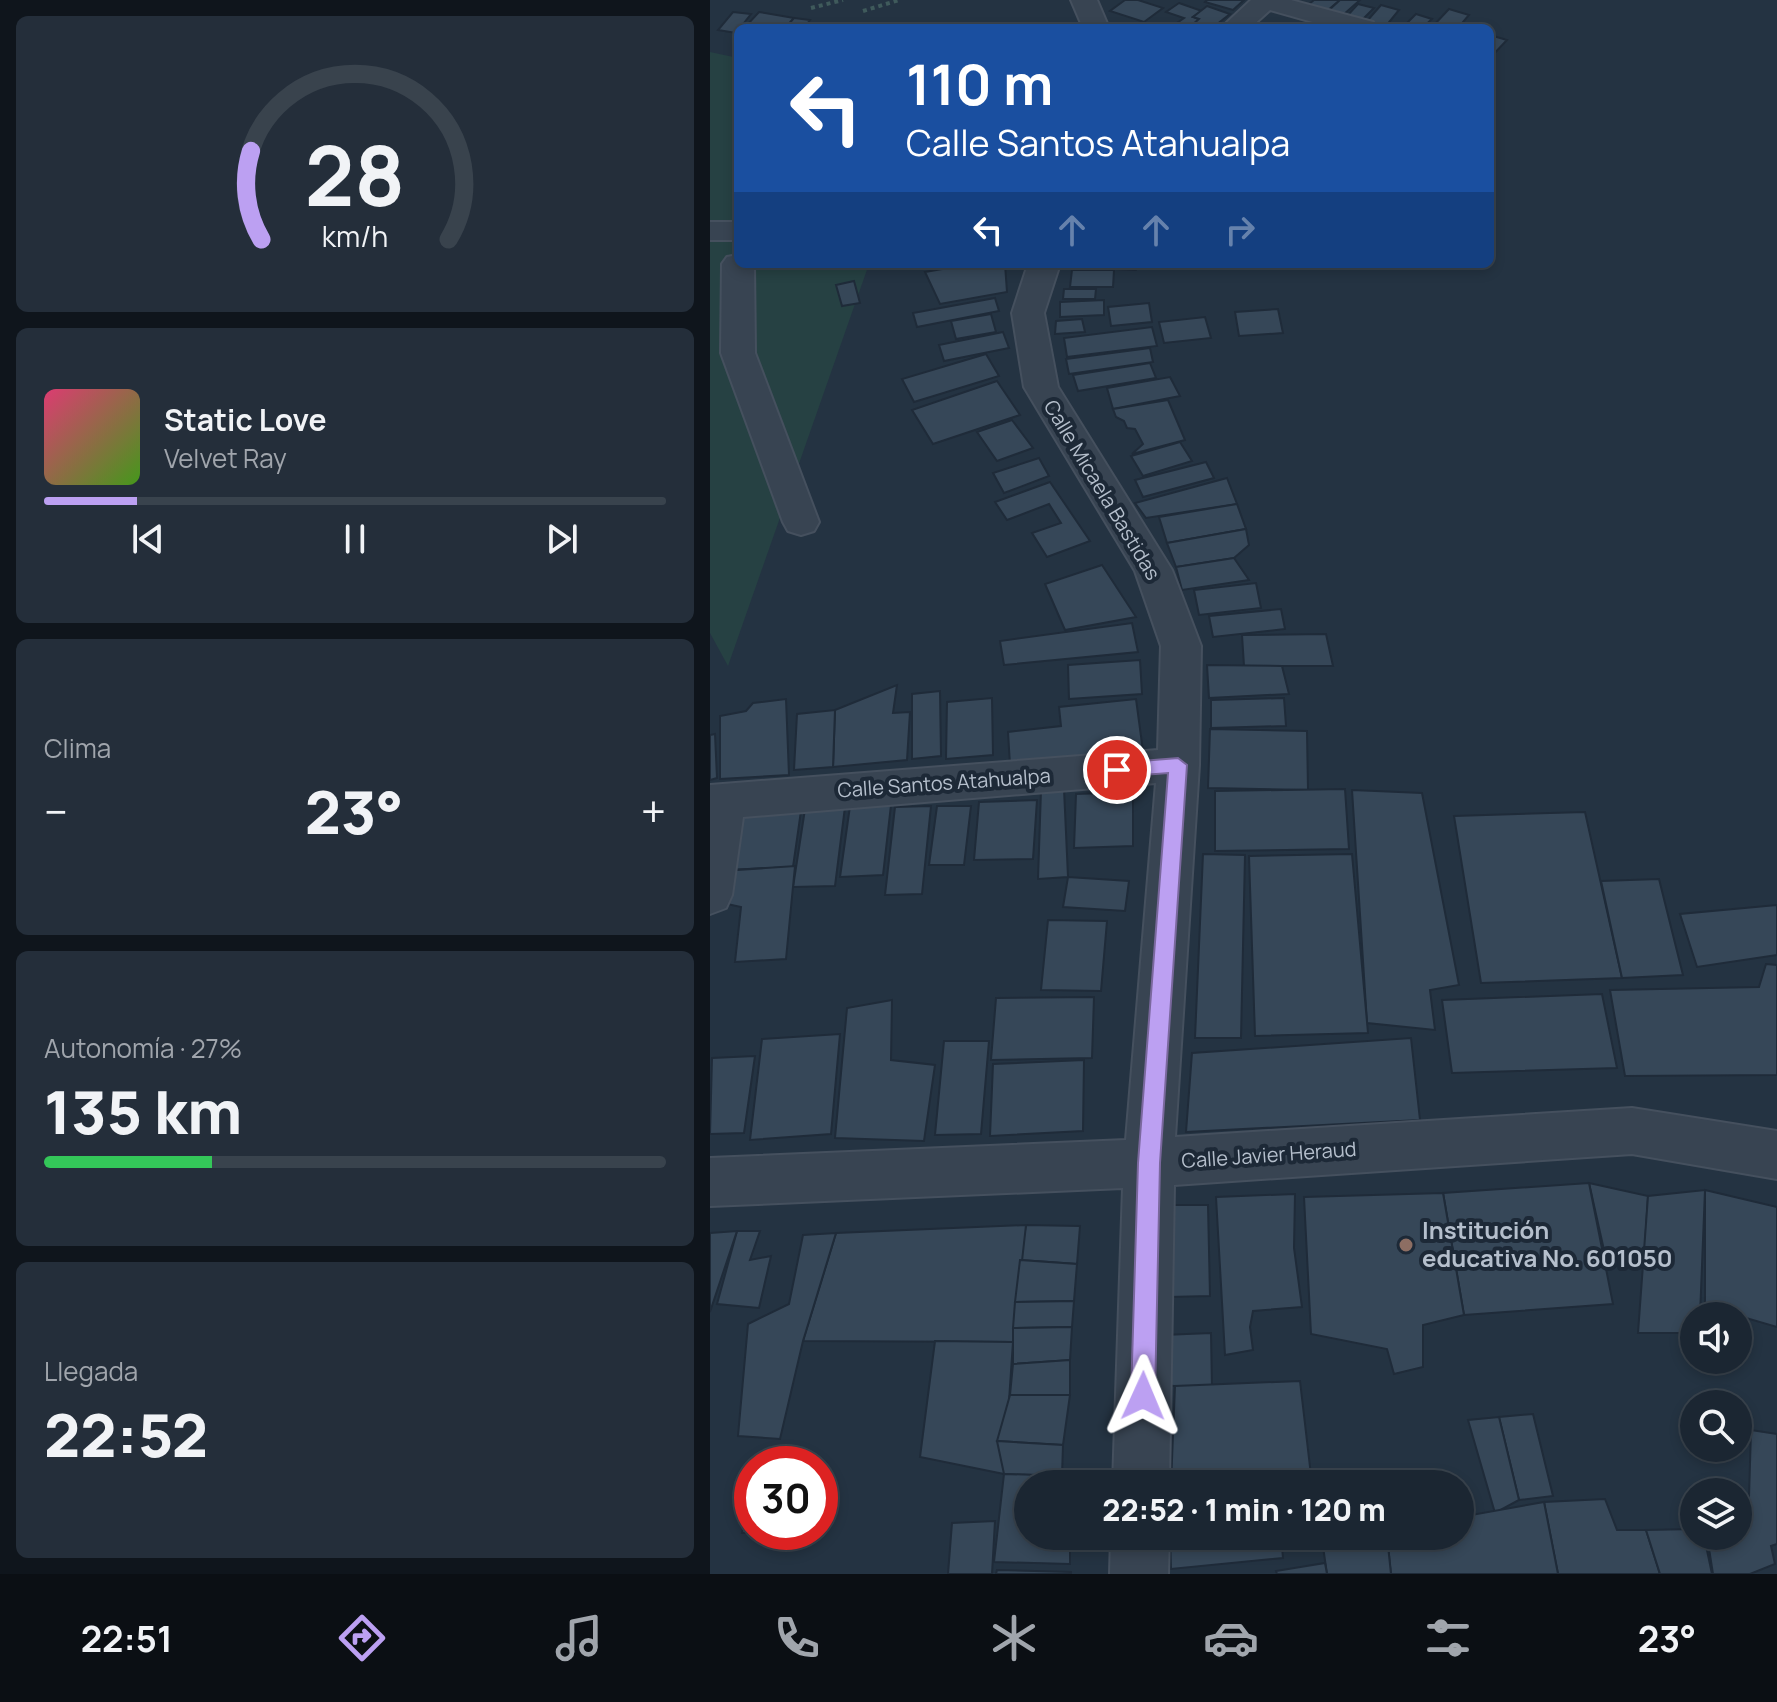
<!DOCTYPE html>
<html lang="es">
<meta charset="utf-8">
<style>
body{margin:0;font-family:Manrope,sans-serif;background:#242e3a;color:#f1f3f6;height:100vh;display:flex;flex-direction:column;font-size:30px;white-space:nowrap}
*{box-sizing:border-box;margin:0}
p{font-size:26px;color:#a0a5ac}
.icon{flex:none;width:44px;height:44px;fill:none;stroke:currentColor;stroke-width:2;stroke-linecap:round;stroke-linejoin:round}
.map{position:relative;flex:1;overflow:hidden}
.drawer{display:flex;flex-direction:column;gap:16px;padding:16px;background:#0f151c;width:710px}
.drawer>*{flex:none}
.hud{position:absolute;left:24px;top:24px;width:760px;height:244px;border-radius:12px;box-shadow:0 4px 12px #0003,0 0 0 2px #39434d;background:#1a4fa0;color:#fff;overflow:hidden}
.tools{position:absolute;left:970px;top:1302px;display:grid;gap:16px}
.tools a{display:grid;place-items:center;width:72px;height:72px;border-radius:50%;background:#1b2632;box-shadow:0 4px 12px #0003,0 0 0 2px #39434d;font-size:40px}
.speed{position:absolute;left:24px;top:1446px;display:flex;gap:16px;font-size:40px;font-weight:700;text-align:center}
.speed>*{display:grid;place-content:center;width:104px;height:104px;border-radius:50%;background:#1b2632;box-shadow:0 4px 12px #0003,0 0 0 2px #39434d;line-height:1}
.speed .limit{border:12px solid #d22;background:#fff;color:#111}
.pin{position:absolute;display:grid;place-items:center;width:68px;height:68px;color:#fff;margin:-34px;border:4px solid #fff;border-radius:50%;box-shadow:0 2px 8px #0007}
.me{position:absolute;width:88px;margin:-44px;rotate:1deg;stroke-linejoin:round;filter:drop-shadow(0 0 6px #0008)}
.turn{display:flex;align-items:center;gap:28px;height:168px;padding:0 40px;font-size:36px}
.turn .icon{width:104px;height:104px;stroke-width:2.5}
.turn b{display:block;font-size:56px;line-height:68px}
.lanes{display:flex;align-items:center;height:76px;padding:0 40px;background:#0003;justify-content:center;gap:40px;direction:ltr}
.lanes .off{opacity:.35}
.big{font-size:60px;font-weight:800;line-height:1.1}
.drawer .card{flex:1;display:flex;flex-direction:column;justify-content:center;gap:12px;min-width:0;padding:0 28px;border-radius:12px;background:#242e3a}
.drawer .dial{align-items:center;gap:0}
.dial svg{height:208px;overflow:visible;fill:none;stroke:#39434d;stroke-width:7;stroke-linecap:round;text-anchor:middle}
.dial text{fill:#f1f3f6;stroke:none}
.song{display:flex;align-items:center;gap:24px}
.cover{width:96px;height:96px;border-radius:12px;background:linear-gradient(135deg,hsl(340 70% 55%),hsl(100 70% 35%))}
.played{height:8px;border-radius:4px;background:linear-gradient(90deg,#bca0f2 15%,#39434d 15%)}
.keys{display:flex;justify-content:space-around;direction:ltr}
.heat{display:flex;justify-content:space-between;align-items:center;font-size:44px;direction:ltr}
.charge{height:12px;border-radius:6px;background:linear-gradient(90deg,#34c759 27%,#39434d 0)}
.trip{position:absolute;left:304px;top:1470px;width:460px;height:80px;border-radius:40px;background:#1b2632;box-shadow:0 4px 12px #0003,0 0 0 2px #39434d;font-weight:800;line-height:80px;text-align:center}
.menu{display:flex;height:128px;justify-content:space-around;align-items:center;background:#0b0f14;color:#a0a5ac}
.menu .icon{width:56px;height:56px}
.menu .current{color:#bca0f2}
.menu b{font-size:36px;color:#f1f3f6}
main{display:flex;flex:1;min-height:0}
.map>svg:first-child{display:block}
</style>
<main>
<section class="drawer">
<div class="card dial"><svg viewBox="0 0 100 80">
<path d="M14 69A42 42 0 1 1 86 69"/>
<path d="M14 69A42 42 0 0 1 10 35" stroke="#bca0f2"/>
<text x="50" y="56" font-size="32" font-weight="700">28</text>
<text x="50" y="72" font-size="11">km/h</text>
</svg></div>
<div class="card">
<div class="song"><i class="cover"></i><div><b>Static Love</b><p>Velvet Ray</p></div></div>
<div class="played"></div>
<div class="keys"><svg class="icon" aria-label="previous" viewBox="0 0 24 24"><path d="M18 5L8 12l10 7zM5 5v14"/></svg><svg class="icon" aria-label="pause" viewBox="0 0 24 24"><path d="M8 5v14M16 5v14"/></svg><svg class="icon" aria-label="next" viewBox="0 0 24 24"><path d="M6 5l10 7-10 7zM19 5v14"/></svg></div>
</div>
<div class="card"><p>Clima</p>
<div class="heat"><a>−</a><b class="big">23°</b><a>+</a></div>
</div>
<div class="card"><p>Autonomía · 27%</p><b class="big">135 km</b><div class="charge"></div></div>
<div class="card"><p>Llegada</p><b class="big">22:52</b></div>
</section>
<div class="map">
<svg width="1067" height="1574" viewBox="0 0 1067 1574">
<rect width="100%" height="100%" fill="#243342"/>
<path fill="#264143" d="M 0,52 L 28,58 L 28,264 L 159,264 L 18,666 L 0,633 Z"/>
<g fill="#364758" stroke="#1f2b39" stroke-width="2">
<path d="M 415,0 L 428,0 L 453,8 L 434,22 L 400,11 Z"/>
<path d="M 497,0 L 534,0 L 523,10 L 495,2 Z"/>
<path d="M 604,0 L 630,0 L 617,11 L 598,5 Z"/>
<path d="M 630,0 L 650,0 L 633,15 L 618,11 Z"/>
<path d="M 469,3 L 492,11 L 483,17 L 489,19 L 480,27 L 467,23 L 474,18 L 456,12 Z"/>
<path d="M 648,4 L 664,8 L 652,20 L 637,16 Z"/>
<path d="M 671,5 L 689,10 L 676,26 L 657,21 Z"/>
<path d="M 497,6 L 520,14 L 502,28 L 480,27 L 489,19 L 483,17 Z"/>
<path d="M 739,9 L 759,15 L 748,28 L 723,26 Z"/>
<path d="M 23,12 L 41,14 L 26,33 L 8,30 Z"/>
<path d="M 49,12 L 84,18 L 75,28 L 36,26 Z"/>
<path d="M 706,14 L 722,19 L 712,28 L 692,28 Z"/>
<path d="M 84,18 L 100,20 L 94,28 L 76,28 Z"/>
<path d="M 780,35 L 797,40 L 780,58 Z"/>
<path d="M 261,264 L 295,264 L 297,292 L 230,304 L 215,272 Z"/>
<path d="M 363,264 L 428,264 L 426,270 L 363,267 Z"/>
<path d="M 362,270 L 404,270 L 403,287 L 360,287 Z"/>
<path d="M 144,281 L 150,303 L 132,306 L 126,285 Z"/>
<path d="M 354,289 L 386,289 L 385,299 L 353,299 Z"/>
<path d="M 285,298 L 289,311 L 207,327 L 203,313 Z"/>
<path d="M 394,300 L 394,315 L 350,317 L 350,302 Z"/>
<path d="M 439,303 L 442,322 L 401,326 L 398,307 Z"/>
<path d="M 568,309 L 573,333 L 529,336 L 525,312 Z"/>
<path d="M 281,314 L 286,332 L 246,339 L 241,321 Z"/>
<path d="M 495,317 L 501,338 L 454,343 L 449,322 Z"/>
<path d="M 372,319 L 375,332 L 345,334 L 346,321 Z"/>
<path d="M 442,327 L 447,346 L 357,357 L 354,338 Z"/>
<path d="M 293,332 L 299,348 L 234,361 L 229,345 Z"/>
<path d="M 440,348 L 443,362 L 359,374 L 356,359 Z"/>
<path d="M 276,354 L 289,376 L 204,402 L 192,379 Z"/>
<path d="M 440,363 L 446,378 L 368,391 L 363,375 Z"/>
<path d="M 460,377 L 470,396 L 403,409 L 397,388 Z"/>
<path d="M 287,381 L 310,415 L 223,444 L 202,410 Z"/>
<path d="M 458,400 L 475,440 L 422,454 L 433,444 L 425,429 L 417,428 L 414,421 L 406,417 L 403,409 Z"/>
<path d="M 302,420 L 323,448 L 287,461 L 267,432 Z"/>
<path d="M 470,442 L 482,461 L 433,476 L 421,456 Z"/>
<path d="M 329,458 L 339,476 L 294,493 L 283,473 Z"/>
<path d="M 496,462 L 504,478 L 433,497 L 425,480 Z"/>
<path d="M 517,478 L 527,504 L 436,518 L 425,503 Z"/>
<path d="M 340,482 L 380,541 L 337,557 L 322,533 L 351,523 L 339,504 L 297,520 L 285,502 Z"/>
<path d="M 527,504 L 536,529 L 457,543 L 449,517 Z"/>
<path d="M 536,529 L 539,545 L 524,558 L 466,567 L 457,543 Z"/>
<path d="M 524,558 L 539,580 L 472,590 L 466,567 Z"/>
<path d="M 392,565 L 426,617 L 355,630 L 335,584 Z"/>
<path d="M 546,583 L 551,608 L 489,615 L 484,590 Z"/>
<path d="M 571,609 L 575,629 L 503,637 L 499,616 Z"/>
<path d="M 422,623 L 428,652 L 294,665 L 290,641 Z"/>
<path d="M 616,634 L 623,666 L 534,666 L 532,635 Z"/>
<path d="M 430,660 L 432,694 L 359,699 L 358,665 Z"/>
<path d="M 497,665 L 572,666 L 579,694 L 499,698 Z"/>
<path d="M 187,685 L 183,713 L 200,712 L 197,760 L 123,767 L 125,710 Z"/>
<path d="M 230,691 L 231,756 L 202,759 L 202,694 Z"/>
<path d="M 282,698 L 283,755 L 236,759 L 237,702 Z"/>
<path d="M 574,698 L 576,726 L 501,728 L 501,700 Z"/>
<path d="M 76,699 L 79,775 L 10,779 L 10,716 L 36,711 L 43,703 Z"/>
<path d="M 426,699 L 433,751 L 300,765 L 298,732 L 351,726 L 349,707 Z"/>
<path d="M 125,710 L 123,767 L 84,770 L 87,714 Z"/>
<path d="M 500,729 L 597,731 L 598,790 L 498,788 Z"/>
<path d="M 5,734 L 7,778 L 0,780 L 0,735 Z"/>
<path d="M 354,789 L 358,877 L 328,879 L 331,790 Z"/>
<path d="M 635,789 L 639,849 L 505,851 L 505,791 Z"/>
<path d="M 642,790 L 712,793 L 749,985 L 720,990 L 725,1030 L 657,1023 Z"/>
<path d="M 423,792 L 423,846 L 364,848 L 366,794 Z"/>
<path d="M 327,800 L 323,859 L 264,860 L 269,802 Z"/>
<path d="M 181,805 L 173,875 L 130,877 L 140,806 Z"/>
<path d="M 221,806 L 212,894 L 175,895 L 185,807 Z"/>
<path d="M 227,806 L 261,806 L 254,865 L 219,865 Z"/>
<path d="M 135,807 L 125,886 L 83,887 L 95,809 Z"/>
<path d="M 91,811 L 83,867 L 16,870 L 25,814 Z"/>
<path d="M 875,812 L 912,978 L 771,983 L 744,816 Z"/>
<path d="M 493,854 L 535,855 L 531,1038 L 485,1038 Z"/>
<path d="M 642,854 L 658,1033 L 545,1036 L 539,856 Z"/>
<path d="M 85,866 L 76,959 L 25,962 L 31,907 L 8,902 L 12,871 Z"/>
<path d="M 358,877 L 419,881 L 415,911 L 353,907 Z"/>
<path d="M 949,879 L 973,975 L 912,978 L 891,881 Z"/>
<path d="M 1067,905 L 1067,955 L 987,967 L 970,914 Z"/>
<path d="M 338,920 L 397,921 L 391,991 L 331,990 Z"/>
<path d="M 1056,964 L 1067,965 L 1067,1075 L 915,1076 L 900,990 L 1049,987 Z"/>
<path d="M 892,994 L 907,1068 L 742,1073 L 732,1000 Z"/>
<path d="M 384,997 L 382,1058 L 281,1060 L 286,998 Z"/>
<path d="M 182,1000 L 181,1060 L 225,1065 L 214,1141 L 125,1138 L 137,1008 Z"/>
<path d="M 130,1034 L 121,1134 L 40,1140 L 52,1039 Z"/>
<path d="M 701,1038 L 710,1120 L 476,1132 L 482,1053 Z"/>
<path d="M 234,1041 L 279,1041 L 271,1134 L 225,1135 Z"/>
<path d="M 45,1056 L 34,1133 L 0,1134 L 2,1058 Z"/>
<path d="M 374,1060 L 373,1131 L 280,1136 L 283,1064 Z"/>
<path d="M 879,1183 L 938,1196 L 934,1261 L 896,1259 Z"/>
<path d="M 879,1183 L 903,1304 L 754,1315 L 733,1193 Z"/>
<path d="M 995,1190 L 1067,1207 L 1067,1327 L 995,1306 Z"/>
<path d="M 995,1190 L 990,1316 L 984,1316 L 984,1333 L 928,1333 L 938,1196 Z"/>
<path d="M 733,1193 L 754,1315 L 713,1325 L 713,1367 L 684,1374 L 677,1349 L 601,1334 L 594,1197 Z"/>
<path d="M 585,1194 L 584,1248 L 592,1307 L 543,1311 L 540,1327 L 543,1350 L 515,1355 L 506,1197 Z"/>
<path d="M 457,1205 L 498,1205 L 500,1296 L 458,1297 Z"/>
<path d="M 316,1225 L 370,1226 L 367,1264 L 310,1260 Z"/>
<path d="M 316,1225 L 303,1342 L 93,1341 L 126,1233 Z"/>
<path d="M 27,1231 L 50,1231 L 40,1260 L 61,1256 L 49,1308 L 7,1304 Z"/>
<path d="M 27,1231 L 0,1312 L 0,1233 Z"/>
<path d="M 126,1233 L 93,1341 L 70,1439 L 28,1436 L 38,1324 L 79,1304 L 93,1235 Z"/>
<path d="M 310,1260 L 367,1264 L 364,1301 L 305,1302 Z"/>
<path d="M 364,1301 L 362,1327 L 303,1328 L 305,1302 Z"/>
<path d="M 362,1327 L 360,1360 L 303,1364 L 303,1328 Z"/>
<path d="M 501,1333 L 502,1389 L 452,1385 L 453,1335 Z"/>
<path d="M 225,1341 L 303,1342 L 294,1474 L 210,1457 Z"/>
<path d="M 360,1360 L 360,1395 L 300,1395 L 303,1364 Z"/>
<path d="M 590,1381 L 602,1484 L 461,1484 L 465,1386 Z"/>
<path d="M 300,1395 L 360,1395 L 353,1445 L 287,1441 Z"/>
<path d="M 823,1414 L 843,1496 L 809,1500 L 789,1417 Z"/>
<path d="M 789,1417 L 809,1500 L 785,1513 L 758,1420 Z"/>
<path d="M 1041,1430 L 1067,1434 L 1067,1544 L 1061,1546 L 1065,1564 L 1040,1574 L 1003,1574 L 997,1536 L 1028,1536 L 1028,1497 L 1039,1497 Z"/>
<path d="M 287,1441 L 353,1445 L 352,1476 L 294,1474 Z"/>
<path d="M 48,1458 L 88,1458 L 87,1464 L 47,1464 Z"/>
<path d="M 294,1474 L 361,1476 L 361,1484 L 318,1484 L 318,1536 L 360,1536 L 360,1564 L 284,1562 Z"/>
<path d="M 42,1487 L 42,1532 L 78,1533 L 32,1533 Z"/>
<path d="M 895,1499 L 907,1530 L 936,1530 L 950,1574 L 848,1574 L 834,1502 Z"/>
<path d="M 834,1502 L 848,1574 L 681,1574 L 677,1536 L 750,1536 L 750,1517 Z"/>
<path d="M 285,1521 L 282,1574 L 238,1574 L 242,1523 Z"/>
<path d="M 984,1529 L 984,1536 L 994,1536 L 1002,1574 L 950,1574 L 936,1530 Z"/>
<path d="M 460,1536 L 571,1536 L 573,1558 L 461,1569 Z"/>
<path d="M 634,1536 L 677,1536 L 681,1574 L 617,1574 L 612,1540 Z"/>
<path d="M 615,1563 L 617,1574 L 567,1574 L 566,1571 Z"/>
<path d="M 287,1570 L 361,1572 L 361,1574 L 286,1574 Z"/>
</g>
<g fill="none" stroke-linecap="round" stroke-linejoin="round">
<defs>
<g id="minor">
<path d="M 361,0 L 387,0 L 399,28 L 373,28 Z"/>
<path d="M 541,0 L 581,0 L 663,22 L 667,28 L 624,28 L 560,10 L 540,28 L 511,28 Z"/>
<rect x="0" y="222" width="28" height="18"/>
<path d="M 28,255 L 28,264 L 44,264 L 45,353 L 109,522 L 104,531 L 91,535 L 78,531 L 73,522 L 11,353 L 12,264 L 17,257 Z"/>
<path d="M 318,264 L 350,264 L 334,313 L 348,387 L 462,570 L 491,646 L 489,765 L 465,1137 L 922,1108 L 1067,1131 L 1067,1179 L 922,1154 L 464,1185 L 459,1484 L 403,1484 L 413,1188 L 0,1206 L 0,1158 L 416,1140 L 446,783 L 33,817 L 22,895 L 16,908 L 0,914 L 0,785 L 448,750 L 451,646 L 425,571 L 314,387 L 302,313 Z"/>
<path d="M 401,1536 L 459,1536 L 458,1574 L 400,1574 Z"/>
</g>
</defs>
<use href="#minor" stroke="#45505e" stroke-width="4"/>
<g stroke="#3f5a5b" stroke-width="4" stroke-dasharray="4 4" stroke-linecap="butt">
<path d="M 101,8 L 133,0"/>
<path d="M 153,11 L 189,0"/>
</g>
<use href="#minor" fill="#384452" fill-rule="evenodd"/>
</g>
<path fill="#bca0f2" stroke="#7a689d" stroke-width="2" d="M 468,758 L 477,765 L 450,1163 L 445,1396 L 441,1405 L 433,1408 L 425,1405 L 421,1396 L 428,1163 L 458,773 L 407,777 L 398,770 L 407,763 Z"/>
<circle fill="#8d6e63" stroke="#1d2937" stroke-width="3" cx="696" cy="1245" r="8"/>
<g text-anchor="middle" stroke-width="8" stroke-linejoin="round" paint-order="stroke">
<g font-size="20" fill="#b5bfcc" stroke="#1d2937">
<text transform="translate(392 490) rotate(59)" y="7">Calle Micaela Bastidas</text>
<text transform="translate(234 783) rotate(-4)" y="7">Calle Santos Atahualpa</text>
<text transform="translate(559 1155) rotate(-4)" y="7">Calle Javier Heraud</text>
</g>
<g font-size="24" font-weight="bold" fill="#b5bfcc" stroke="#1d2937" text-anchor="start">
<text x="712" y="1239">Institución<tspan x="712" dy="28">educativa No. 601050</tspan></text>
</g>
</g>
</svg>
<div class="tools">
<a><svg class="icon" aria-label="sound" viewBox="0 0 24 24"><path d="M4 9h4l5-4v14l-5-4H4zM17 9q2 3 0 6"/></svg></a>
<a><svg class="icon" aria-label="search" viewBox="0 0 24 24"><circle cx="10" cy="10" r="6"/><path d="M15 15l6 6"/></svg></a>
<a><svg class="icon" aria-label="layers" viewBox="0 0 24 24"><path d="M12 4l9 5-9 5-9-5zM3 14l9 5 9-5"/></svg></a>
</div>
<div class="speed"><div class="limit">30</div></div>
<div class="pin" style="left:407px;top:770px;background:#d93025"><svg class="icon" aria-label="arrive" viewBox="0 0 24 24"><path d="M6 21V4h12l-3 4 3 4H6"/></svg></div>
<svg class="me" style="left:433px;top:1396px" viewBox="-20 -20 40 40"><path d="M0-17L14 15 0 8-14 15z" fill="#bca0f2" stroke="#fff" stroke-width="4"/></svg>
<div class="trip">22:52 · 1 min · 120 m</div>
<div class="hud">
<div class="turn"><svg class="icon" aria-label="left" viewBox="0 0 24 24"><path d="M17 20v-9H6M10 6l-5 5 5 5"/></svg><div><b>110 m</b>Calle Santos Atahualpa</div></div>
<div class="lanes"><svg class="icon" aria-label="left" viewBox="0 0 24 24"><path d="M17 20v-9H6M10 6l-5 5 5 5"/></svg><svg class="icon off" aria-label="ahead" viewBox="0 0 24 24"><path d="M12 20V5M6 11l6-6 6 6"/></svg><svg class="icon off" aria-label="ahead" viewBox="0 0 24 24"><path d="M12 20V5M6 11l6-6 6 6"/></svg><svg class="icon off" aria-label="right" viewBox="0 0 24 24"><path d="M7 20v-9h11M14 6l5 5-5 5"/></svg></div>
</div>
</div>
</main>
<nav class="menu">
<b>22:51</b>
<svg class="icon current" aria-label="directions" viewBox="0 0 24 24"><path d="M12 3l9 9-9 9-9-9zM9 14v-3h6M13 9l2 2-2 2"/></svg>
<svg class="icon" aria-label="music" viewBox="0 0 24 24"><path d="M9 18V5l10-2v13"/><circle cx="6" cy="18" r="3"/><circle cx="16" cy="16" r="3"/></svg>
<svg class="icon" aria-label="phone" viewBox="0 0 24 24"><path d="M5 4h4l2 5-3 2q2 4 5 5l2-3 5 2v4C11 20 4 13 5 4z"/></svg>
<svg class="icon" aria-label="climate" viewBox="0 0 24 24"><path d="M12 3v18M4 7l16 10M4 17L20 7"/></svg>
<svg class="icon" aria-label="car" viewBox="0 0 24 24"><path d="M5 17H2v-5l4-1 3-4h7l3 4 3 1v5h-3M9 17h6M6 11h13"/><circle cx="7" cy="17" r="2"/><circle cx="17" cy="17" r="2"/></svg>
<svg class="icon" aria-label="filters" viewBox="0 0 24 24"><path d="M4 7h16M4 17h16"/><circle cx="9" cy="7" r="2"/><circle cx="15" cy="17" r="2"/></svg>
<b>23°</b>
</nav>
